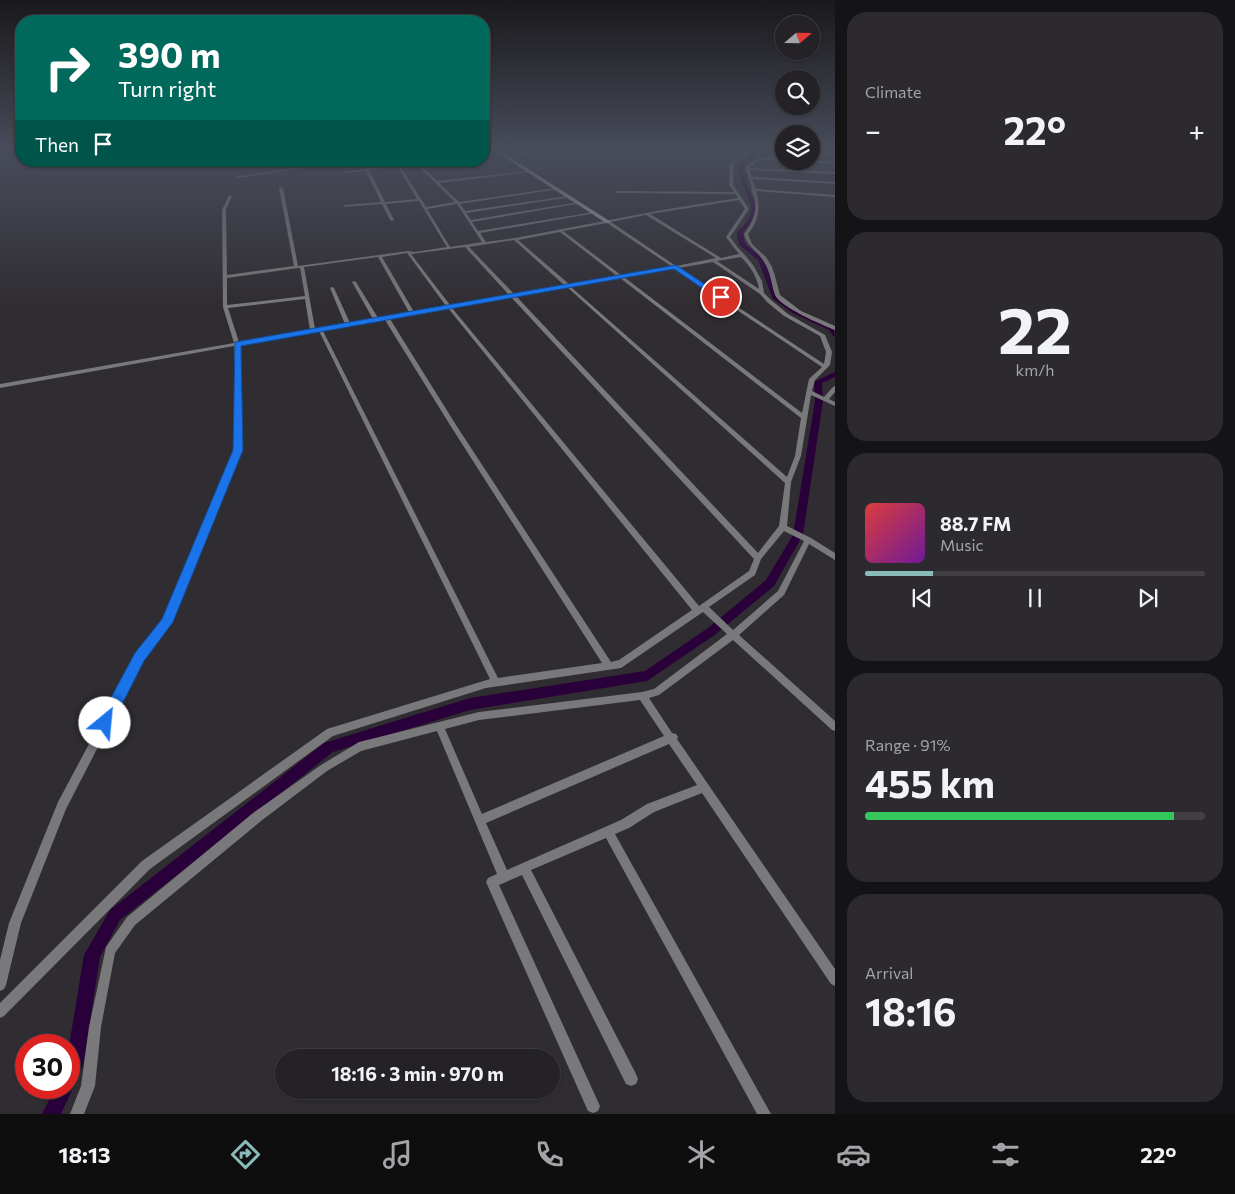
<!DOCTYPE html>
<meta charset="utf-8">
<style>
body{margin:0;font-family:Commissioner,sans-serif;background:#2c2a2e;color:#f1f3f6;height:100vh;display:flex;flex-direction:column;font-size:19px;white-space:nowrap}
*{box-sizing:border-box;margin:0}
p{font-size:16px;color:#a3a4a7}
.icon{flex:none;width:28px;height:28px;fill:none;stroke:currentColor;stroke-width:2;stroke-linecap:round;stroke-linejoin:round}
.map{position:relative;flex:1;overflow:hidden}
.panel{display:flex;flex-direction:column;gap:12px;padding:12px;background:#141315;width:400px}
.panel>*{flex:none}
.hud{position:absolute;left:15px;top:15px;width:475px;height:152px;border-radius:20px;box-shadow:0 1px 4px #0004,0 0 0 1px #413f43;background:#00695c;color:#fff;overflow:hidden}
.needle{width:32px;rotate:70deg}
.fabs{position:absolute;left:775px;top:15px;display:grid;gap:10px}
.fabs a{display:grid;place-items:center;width:45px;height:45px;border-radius:50%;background:#242226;box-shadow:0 1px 4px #0004,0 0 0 1px #413f43;font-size:25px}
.speed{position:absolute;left:15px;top:1034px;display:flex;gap:10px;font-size:25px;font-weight:700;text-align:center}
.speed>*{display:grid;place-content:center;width:65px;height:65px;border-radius:50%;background:#242226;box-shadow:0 1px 4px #0004,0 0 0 1px #413f43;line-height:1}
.speed .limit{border:8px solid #d22;background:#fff;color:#111}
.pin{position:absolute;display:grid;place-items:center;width:42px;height:42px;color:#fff;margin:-21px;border:2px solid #fff;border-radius:50%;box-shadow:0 1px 5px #0007}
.me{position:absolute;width:55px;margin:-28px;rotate:28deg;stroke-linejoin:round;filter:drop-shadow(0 0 4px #0008)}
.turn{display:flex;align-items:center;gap:18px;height:105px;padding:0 20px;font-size:22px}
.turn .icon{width:65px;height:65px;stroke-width:2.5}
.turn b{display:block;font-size:35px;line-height:42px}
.then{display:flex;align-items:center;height:48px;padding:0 20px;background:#0003;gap:10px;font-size:19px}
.big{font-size:38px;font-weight:700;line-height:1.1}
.panel .widget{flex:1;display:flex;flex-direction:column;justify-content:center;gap:8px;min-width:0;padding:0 18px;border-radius:20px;background:#2c2a2e}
.panel .dial{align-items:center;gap:0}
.dial b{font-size:65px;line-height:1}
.song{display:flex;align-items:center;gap:15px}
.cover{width:60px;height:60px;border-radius:8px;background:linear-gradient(135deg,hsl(0 70% 55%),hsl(280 70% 35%))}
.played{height:5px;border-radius:2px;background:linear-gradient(90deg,#8bbbb9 20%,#413f43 20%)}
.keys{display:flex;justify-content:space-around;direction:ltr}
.heat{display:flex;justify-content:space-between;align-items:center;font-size:28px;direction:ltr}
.charge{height:8px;border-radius:4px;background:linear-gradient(90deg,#34c759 91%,#413f43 0)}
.trip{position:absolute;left:275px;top:1049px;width:285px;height:50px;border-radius:25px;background:#242226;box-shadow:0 1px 4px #0004,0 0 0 1px #413f43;font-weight:700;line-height:50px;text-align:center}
.tabs{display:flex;height:80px;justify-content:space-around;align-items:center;background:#0e0e0f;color:#a3a4a7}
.tabs .icon{width:35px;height:35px}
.tabs .current{color:#8bbbb9}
.tabs b{font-size:22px;color:#f1f3f6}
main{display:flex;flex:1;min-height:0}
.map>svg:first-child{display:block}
</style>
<main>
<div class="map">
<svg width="835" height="1114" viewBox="0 0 835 1114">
<rect width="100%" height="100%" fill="#302d32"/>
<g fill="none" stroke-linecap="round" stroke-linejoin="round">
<g fill="#2a003a" fill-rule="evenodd">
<path d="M 751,149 L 755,149 L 755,155 L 745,163 C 737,192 773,202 743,232 L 745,244 L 764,259 L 778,297 L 797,311 L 834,328 L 835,337 L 833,336 L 829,330 L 793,313 L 773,299 L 758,260 L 739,245 L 737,232 C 743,226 749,221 751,212 C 754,200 732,173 741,162 C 743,159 748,157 751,155 Z"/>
<path d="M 835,372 L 835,377 L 822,383 L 823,401 L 803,535 L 774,586 L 716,634 L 647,681 L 470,710 L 333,752 L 120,920 L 100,957 L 83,1066 L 75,1083 L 72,1085 L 73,1088 L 61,1114 L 42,1114 L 55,1088 L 69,1088 L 69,1046 L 84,955 L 110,910 L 324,743 L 470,698 L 645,671 L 708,628 L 766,580 L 793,535 L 815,401 L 814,382 Z"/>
</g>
<g fill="#79787a" fill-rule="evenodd">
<path d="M 684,149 L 687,149 L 687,153 L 685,153 Z"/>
<path d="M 745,149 L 748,149 L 747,157 L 734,163 L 733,185 L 749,209 L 730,237 L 738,248 L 744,254 L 753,265 L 762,281 L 764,293 L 771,300 L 788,314 L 825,335 L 832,352 L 830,365 L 815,380 L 812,391 L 824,397 L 833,387 L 835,386 L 835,392 L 829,399 L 835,402 L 835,406 L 811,395 L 801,456 L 791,482 L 787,526 L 811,538 L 835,553 L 835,560 L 809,544 L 784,595 L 739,635 L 835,721 L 835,731 L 832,730 L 733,640 L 659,695 L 649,698 L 672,733 L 676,734 L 678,737 L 677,739 L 835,969 L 835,986 L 831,984 L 702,793 L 654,812 L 629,828 L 615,834 L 771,1114 L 757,1114 L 606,838 L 531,870 L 636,1074 L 638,1079 L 636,1084 L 631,1086 L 626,1084 L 522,875 L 499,885 L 600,1106 L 598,1111 L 593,1113 L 588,1111 L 486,882 L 488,878 L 497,874 L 437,731 L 361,751 L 327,771 L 261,821 L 135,925 L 115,953 L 101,1027 L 95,1086 L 84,1114 L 70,1114 L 81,1086 L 89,1027 L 106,947 L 127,917 L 253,813 L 321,765 L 359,742 L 479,712 L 642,692 L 654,689 L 727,634 L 703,612 L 621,668 L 486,688 L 333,736 L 150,869 L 4,1016 L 0,1018 L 0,1003 L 142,861 L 327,729 L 490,679 L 319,331 L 240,345 L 241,450 L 171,622 L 143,660 L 66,809 L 21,923 L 6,985 L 4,989 L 0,991 L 0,960 L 9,923 L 58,802 L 137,654 L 164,620 L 235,450 L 234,346 L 0,388 L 0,384 L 234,343 L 223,307 L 222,210 L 229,195 L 232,196 L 226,210 L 227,275 L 294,266 L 279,188 L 281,187 L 283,188 L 298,266 L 408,251 L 415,252 L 447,247 L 419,201 L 386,204 L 394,220 L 392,221 L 390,220 L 382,204 L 344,207 L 345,205 L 381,202 L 366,171 L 343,173 L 341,172 L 365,169 L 363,161 L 367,161 L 368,168 L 397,165 L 395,161 L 398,161 L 400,165 L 419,163 L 437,181 L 529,171 L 531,172 L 439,183 L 459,202 L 556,188 L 558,189 L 460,204 L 465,211 L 569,196 L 571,197 L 466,213 L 471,220 L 579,202 L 581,203 L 472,222 L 478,231 L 594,212 L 596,213 L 480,233 L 486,242 L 515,238 L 662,210 L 738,198 L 735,194 L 617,193 L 615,192 L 617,191 L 734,192 L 729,185 L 730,163 L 745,156 ZM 417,165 L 455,202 L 426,207 L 401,167 ZM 398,167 L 417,199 L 385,202 L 369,170 ZM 739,200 L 745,209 L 726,237 L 739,254 L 721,258 L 650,214 ZM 457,204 L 482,242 L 450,247 L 427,209 ZM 646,215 L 716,258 L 676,266 L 611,222 ZM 607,223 L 671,266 L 621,275 L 563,231 ZM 560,232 L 617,276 L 569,284 L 518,240 ZM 514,240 L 564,285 L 514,294 L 469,247 ZM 465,247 L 509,295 L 450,305 L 411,254 ZM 407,253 L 446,306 L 414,312 L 382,257 ZM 378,257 L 409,312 L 378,318 L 356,282 L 354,281 L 352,282 L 373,319 L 350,323 L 334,288 L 332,287 L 330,288 L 345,324 L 315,329 L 304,267 ZM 741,257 C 750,266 757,276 759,289 L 717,261 ZM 713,262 L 760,294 L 767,302 L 784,316 L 820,336 L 826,352 L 824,364 L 679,268 ZM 298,268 L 300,268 L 305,296 L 227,305 L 227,278 ZM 674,268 L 822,367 L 809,379 L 802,413 L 624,277 ZM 620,278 L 801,418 L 795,456 L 787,477 L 571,287 ZM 567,287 L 785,483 L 779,526 L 758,553 L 516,296 ZM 511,297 L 754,559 L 749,571 L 699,606 L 452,308 ZM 305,299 L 310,330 L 239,342 L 228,308 ZM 448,308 L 692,610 L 619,660 L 611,662 L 456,425 L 390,319 ZM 385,320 L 450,425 L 602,663 L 498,678 L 323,331 ZM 784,531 L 804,541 L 778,591 L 733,630 L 709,607 L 755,575 L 761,559 ZM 640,700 L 664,736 L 482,814 L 445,729 L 479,720 ZM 669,744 L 697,785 L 647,804 L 621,820 L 507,870 L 486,823 Z"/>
<path d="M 758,149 L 784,150 L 784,152 L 761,150 L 761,158 L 784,159 L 784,161 L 759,160 L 749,168 L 835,172 L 835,174 L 750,170 L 752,177 L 835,182 L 835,184 L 752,179 L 756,189 L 835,195 L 835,197 L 756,191 C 761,208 759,220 748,234 L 752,244 L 766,257 L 772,267 L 775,276 L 780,295 L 801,311 L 835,326 L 835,330 C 822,325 780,307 775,295 C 771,284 771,272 764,262 C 758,251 747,247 744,234 C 754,221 760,205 751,190 L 752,189 L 745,167 L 758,158 Z"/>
<path d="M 542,150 L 543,152 L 503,156 L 501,155 Z"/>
<path d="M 811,151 L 835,153 L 835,155 L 811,153 Z"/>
<path d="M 811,160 L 835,162 L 835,164 L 804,161 Z"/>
<path d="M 341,161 L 351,161 L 237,178 L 235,177 Z"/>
</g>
<path fill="#a4a1a5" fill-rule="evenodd" d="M 492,149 L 497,149 L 611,222 L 606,223 Z"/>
</g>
<linearGradient id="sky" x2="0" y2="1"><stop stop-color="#1a191c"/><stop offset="0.49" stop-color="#484c5a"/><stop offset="1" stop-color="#484c5a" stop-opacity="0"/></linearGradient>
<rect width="835" height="305" fill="url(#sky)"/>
<path fill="#1a73e8" stroke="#114b97" d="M 676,265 L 724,297 L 718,299 L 674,269 L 241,346 L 243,450 L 173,622 L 144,661 L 110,728 L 105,730 L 100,728 L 98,723 L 100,718 L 135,653 L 162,619 L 233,450 L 235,342 Z"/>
</svg>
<div class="fabs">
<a><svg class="needle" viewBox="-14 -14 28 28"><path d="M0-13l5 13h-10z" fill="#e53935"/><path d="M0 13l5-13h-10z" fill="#a3a4a7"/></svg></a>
<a><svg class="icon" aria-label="search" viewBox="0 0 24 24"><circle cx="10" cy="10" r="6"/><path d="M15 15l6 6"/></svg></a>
<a><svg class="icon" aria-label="layers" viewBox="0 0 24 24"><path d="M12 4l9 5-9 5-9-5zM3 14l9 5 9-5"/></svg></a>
</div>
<div class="speed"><div class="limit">30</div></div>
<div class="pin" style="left:721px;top:297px;background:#d93025"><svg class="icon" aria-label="arrive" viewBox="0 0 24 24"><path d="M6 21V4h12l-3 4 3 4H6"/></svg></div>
<svg class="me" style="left:105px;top:723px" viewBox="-20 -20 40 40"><circle r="19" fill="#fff"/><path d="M0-13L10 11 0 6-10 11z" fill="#1a73e8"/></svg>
<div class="trip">18:16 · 3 min · 970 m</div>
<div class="hud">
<div class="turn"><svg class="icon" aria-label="right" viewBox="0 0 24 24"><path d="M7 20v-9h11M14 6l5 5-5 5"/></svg><div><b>390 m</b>Turn right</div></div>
<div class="then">Then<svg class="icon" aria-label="arrive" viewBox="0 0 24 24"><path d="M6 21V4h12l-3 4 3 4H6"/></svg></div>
</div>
</div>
<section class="panel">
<div class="widget"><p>Climate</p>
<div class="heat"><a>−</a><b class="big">22°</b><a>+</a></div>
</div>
<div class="widget dial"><b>22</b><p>km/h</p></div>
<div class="widget">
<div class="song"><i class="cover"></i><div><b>88.7 FM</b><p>Music</p></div></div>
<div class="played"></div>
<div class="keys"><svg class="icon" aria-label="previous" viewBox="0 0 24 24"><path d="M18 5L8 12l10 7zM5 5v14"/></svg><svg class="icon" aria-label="pause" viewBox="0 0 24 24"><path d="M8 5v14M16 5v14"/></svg><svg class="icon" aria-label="next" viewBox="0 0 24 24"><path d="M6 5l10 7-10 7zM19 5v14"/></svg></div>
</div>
<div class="widget"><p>Range · 91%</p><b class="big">455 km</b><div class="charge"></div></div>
<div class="widget"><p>Arrival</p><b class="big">18:16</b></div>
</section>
</main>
<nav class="tabs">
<b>18:13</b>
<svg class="icon current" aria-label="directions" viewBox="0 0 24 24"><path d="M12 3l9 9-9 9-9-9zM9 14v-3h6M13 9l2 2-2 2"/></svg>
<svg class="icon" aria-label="music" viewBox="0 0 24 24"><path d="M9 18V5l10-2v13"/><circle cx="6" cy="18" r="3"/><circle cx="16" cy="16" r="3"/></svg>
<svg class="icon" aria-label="phone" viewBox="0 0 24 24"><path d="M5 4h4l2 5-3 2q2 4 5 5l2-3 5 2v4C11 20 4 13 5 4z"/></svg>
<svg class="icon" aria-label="climate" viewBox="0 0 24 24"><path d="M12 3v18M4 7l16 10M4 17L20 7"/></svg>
<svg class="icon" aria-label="car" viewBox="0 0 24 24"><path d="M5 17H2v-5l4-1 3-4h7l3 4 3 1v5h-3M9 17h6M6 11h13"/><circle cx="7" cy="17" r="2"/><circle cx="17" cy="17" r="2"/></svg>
<svg class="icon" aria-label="filters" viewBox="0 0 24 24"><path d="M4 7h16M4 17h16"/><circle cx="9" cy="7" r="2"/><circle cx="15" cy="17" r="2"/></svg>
<b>22°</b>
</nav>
